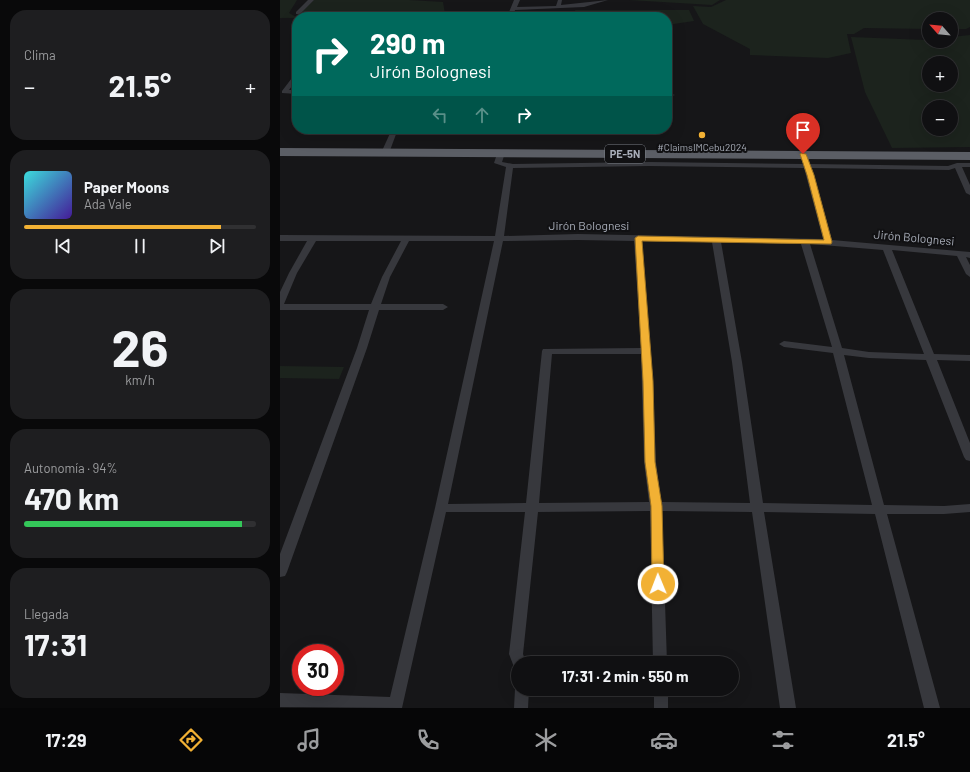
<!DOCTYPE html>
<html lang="es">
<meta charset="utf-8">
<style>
body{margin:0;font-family:Barlow,sans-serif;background:#1e1e20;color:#f1f3f6;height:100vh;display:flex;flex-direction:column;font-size:15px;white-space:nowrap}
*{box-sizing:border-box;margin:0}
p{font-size:13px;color:#9c9d9f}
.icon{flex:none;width:22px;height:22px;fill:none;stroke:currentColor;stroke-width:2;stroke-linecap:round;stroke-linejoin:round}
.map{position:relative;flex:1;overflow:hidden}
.details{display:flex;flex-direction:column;gap:10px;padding:10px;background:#09090a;width:280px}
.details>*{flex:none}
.top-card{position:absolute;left:12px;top:12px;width:380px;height:122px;border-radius:16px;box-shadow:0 4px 16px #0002,0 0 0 1px #303032;background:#00695c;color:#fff;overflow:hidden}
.needle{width:26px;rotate:297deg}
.buttons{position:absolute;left:642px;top:12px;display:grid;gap:8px}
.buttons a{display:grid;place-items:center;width:36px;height:36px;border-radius:50%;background:#101012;box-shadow:0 4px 16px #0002,0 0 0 1px #303032;font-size:20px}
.speed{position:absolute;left:12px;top:644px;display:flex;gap:8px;font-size:20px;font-weight:700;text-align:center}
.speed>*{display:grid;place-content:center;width:52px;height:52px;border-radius:50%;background:#101012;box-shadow:0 4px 16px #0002,0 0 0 1px #303032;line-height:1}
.speed .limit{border:6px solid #d22;background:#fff;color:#111}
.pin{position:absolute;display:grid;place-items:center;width:34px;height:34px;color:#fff;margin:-41px -17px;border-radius:50% 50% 50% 0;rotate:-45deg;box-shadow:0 0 4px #0007}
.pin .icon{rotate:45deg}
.me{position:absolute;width:44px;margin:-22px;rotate:359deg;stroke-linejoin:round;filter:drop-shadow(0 0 3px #0008)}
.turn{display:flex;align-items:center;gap:14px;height:84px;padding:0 12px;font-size:18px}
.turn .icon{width:52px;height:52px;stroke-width:2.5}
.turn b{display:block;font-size:28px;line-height:34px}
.lanes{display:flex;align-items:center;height:38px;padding:0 12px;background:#0003;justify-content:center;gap:20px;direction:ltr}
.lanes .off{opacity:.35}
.big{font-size:30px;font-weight:700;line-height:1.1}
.details .widget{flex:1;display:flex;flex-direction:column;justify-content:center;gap:6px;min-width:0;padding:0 14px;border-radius:16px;background:#1e1e20}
.details .dial{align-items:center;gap:0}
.dial b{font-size:52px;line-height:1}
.song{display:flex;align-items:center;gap:12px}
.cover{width:48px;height:48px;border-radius:6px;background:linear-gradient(135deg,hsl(180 70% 55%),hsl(260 70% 35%))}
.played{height:4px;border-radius:2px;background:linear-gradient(90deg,#f2b134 85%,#303032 85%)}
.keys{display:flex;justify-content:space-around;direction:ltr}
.heat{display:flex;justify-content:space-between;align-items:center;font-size:22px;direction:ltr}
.charge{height:6px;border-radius:3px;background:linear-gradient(90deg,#34c759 94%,#303032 0)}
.trip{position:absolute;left:231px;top:656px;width:228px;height:40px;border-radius:20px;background:#101012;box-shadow:0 4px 16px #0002,0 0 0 1px #303032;font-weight:700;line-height:40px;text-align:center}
.tabs{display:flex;height:64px;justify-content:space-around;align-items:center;background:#060607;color:#9c9d9f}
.tabs .icon{width:28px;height:28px}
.tabs .on{color:#f2b134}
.tabs b{font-size:18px;color:#f1f3f6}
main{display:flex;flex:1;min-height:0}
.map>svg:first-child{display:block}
</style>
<main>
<section class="details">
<div class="widget"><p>Clima</p>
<div class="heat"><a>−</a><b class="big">21.5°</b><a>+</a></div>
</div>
<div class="widget">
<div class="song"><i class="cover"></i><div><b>Paper Moons</b><p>Ada Vale</p></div></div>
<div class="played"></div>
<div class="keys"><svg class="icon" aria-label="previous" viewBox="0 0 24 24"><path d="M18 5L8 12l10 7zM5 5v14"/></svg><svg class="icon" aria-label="pause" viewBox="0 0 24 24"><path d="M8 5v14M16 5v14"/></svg><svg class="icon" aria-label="next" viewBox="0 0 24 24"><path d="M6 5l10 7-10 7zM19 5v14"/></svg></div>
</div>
<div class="widget dial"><b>26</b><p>km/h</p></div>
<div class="widget"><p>Autonomía · 94%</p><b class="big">470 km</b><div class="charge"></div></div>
<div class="widget"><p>Llegada</p><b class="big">17:31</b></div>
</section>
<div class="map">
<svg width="690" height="708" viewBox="0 0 690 708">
<rect width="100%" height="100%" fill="#161618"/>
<g fill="#1c231d" fill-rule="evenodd">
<path d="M 0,0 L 17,0 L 9,13 L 16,17 L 34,0 L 129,0 L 163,2 L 165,14 L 206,17 L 0,18 Z"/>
<path d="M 349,0 L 440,0 L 432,5 Z"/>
<path d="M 446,0 L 690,0 L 690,27 L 686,29 L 671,29 L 671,19 L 649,19 L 649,29 L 584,28 L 574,34 L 567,34 L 571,53 L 548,58 L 470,55 L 470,49 L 423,24 L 413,6 L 431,7 Z"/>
<path d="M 295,10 L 409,10 L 414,21 L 387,25 L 387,17 L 296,17 Z"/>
<path d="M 690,35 L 690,147 L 612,148 L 585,92 L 571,37 L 671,41 L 671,37 ZM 649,63 L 671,63 L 671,85 L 649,85 ZM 649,107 L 671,107 L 671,129 L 649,129 Z"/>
<path d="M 0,366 L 64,367 L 59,379 L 0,378 Z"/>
</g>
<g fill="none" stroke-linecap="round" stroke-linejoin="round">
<g fill="#37383d" fill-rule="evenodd">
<path d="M 28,0 L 34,0 L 20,14 L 16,14 L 16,12 Z"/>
<path d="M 234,0 L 240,0 L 237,7 L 276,6 L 278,0 L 282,0 L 281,5 L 328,0 L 304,7 L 235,10 L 233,17 L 227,17 Z"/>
<path d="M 17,73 L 17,79 L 9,90 L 17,90 L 17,94 L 2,93 L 2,91 L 15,74 Z"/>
<path d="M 387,93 L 395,95 L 387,97 Z"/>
<path d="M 112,129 L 118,129 L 109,153 L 105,155 L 102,155 L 101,153 Z"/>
<path d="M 218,151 L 224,151 L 225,153 L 222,162 L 233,164 L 369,162 L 523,164 L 522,161 L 526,159 L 529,159 L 530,164 L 668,166 L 677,163 L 690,163 L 690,167 L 682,167 L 690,185 L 690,195 L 686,193 L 675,168 L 669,170 L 532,168 L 552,240 L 690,252 L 690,258 L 686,257 L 690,265 L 690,277 L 686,274 L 677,256 L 612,250 L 654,354 L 690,355 L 690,361 L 657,360 L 690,443 L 690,461 L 686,460 L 684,457 L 646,360 L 589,358 L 564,355 L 604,505 L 664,506 L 690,504 L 690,512 L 664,514 L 607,514 L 660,708 L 644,708 L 595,514 L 484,512 L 516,708 L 500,708 L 472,512 L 382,511 L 387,663 L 373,663 L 370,511 L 258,512 L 243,654 L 246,663 L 238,663 L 238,669 L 234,667 L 229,654 L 245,512 L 166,512 L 122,708 L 0,707 L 0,693 L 110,697 L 155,508 L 214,241 L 129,241 L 110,277 L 101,304 L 163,304 L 168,307 L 163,310 L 99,310 L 87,348 L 7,572 L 5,576 L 0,577 L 0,554 L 77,348 L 89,310 L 0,310 L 0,292 L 9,273 L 27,241 L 0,241 L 0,235 L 215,236 L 226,167 L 214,163 ZM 369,166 L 524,168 L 543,239 L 298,234 L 224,236 L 233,168 ZM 298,240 L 354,241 L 361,348 L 263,349 L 262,351 L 246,503 L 168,504 L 223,241 ZM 36,241 L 121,241 L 102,277 L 91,304 L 4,304 L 17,273 ZM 362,241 L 432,242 L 452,362 L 470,503 L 381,502 L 376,462 L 373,381 ZM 441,242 L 521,244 L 552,347 L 504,341 L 499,344 L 504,347 L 553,353 L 592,505 L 483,503 L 462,362 ZM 530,244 L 603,250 L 644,354 L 589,352 L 562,348 ZM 272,354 L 361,354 L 364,462 L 369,502 L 259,503 Z"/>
<path d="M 237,684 L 238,684 L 238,689 L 249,689 L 248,708 L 234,708 L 235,689 Z"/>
<rect x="374" y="689" width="14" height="19"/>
</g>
<path fill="#5b5e65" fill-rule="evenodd" d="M 0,148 L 690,152 L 690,160 L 0,156 Z"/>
</g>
<path fill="#f2b134" stroke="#9d7322" d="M 521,153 L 526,154 L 534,175 L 552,242 L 551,244 L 362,241 L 373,381 L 375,462 L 382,506 L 384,584 L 382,588 L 378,589 L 374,588 L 372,584 L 371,506 L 365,462 L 363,381 L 355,238 L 358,236 L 544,240 L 527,175 L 520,154 Z"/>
<circle fill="#f2b134" stroke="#111113" stroke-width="1.5" cx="422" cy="135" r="4"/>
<g text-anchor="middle" stroke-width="4" stroke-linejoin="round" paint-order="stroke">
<g font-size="10" fill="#a8adb8" stroke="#111113">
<text x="422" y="151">#ClaimsIMCebu2024</text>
</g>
<rect fill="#111113" stroke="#7b7e86" stroke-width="1" x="325" y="145" width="40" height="18" rx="3"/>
<g font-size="11" font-weight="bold" fill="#a8adb8">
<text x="345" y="158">PE-5N</text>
</g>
<g font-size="12" fill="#a8adb8" stroke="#111113">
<text x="309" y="230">Jirón Bolognesi</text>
<text transform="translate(634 238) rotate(5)" y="4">Jirón Bolognesi</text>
</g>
</g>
</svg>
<div class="buttons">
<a><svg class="needle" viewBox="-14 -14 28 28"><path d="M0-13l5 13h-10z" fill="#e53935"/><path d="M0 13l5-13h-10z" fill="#9c9d9f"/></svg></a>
<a>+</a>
<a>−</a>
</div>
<div class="speed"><div class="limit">30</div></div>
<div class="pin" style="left:523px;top:154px;background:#d93025"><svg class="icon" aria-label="arrive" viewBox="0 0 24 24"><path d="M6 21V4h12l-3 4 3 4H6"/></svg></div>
<svg class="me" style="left:378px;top:584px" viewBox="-20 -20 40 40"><circle r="17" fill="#f2b134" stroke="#fff" stroke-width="3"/><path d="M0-11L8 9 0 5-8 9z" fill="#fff"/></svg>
<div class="trip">17:31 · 2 min · 550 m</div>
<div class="top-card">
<div class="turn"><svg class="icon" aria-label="right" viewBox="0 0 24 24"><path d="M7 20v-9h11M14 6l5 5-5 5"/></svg><div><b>290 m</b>Jirón Bolognesi</div></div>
<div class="lanes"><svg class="icon off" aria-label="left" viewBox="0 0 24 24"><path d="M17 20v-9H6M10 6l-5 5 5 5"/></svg><svg class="icon off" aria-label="ahead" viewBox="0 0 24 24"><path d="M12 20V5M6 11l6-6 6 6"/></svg><svg class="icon" aria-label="right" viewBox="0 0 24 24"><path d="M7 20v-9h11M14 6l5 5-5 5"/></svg></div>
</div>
</div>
</main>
<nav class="tabs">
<b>17:29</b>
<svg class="icon on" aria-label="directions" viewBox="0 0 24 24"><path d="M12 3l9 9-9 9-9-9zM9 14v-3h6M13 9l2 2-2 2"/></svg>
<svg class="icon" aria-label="music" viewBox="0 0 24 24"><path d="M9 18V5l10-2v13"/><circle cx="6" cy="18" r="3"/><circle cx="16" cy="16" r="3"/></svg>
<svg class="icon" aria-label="phone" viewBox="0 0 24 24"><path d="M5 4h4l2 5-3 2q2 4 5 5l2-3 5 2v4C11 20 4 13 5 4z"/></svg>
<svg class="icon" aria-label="climate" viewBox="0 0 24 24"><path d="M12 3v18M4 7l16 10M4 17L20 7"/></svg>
<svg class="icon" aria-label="car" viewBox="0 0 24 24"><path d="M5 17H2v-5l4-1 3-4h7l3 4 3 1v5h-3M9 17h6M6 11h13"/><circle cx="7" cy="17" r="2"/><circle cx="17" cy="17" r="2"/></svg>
<svg class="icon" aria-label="filters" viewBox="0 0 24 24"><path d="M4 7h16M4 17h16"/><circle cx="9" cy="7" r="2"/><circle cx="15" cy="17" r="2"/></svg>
<b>21.5°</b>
</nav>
